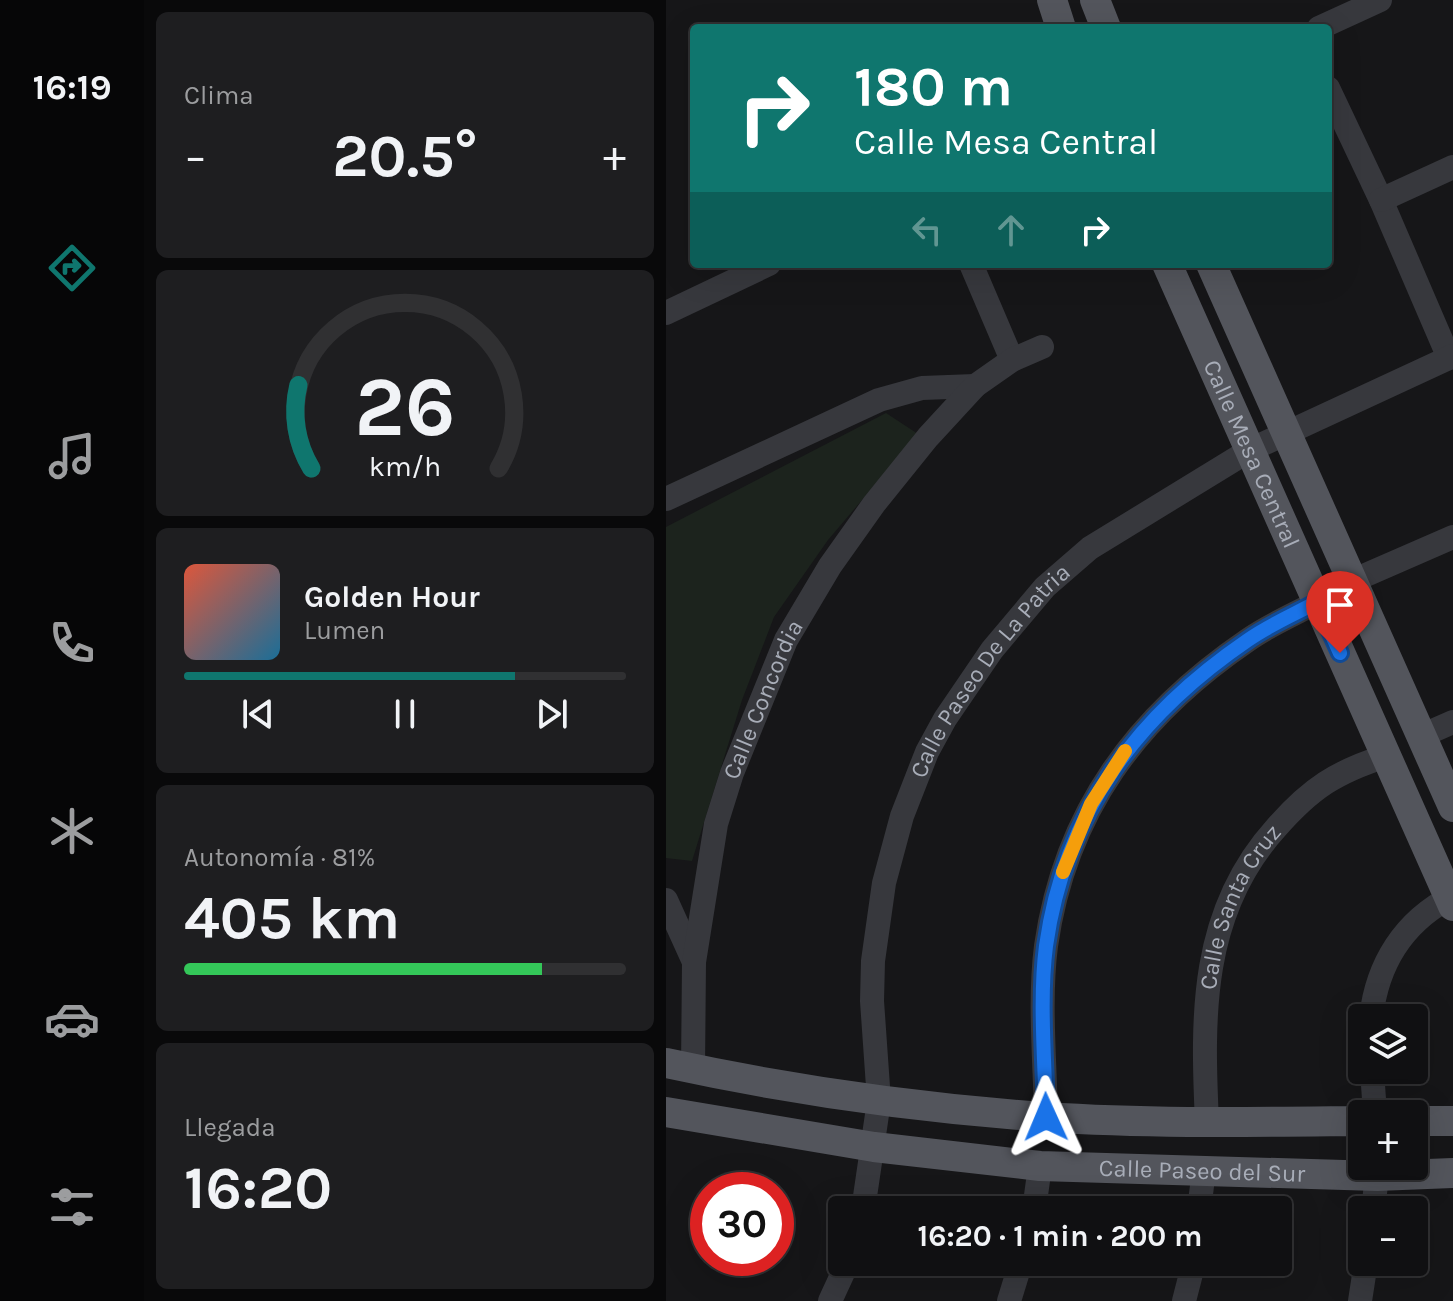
<!DOCTYPE html>
<html lang="es">
<meta charset="utf-8">
<style>
body{margin:0;font-family:Karla,sans-serif;background:#1e1e20;color:#f1f3f6;height:100vh;display:flex;flex-direction:column;font-size:30px;white-space:nowrap}
*{box-sizing:border-box;margin:0}
p{font-size:26px;color:#9c9d9f}
.icon{flex:none;width:44px;height:44px;fill:none;stroke:currentColor;stroke-width:2;stroke-linecap:round;stroke-linejoin:round}
.map{position:relative;flex:1;overflow:hidden}
.sheet{display:flex;flex-direction:column;gap:12px;padding:12px;background:#09090a;width:522px}
.sheet>*{flex:none}
.banner{position:absolute;left:24px;top:24px;width:642px;height:244px;border-radius:8px;box-shadow:0 8px 32px #0002,0 0 0 2px #303032;background:#0f766e;color:#fff;overflow:hidden}
.controls{position:absolute;left:682px;top:1004px;display:grid;gap:16px}
.controls a{display:grid;place-items:center;width:80px;height:80px;border-radius:8px;background:#101012;box-shadow:0 8px 32px #0002,0 0 0 2px #303032;font-size:40px}
.speed{position:absolute;left:24px;top:1172px;display:flex;gap:16px;font-size:40px;font-weight:700;text-align:center}
.speed>*{display:grid;place-content:center;width:104px;height:104px;border-radius:50%;background:#101012;box-shadow:0 8px 32px #0002,0 0 0 2px #303032;line-height:1}
.speed .limit{border:12px solid #d22;background:#fff;color:#111}
.pin{position:absolute;display:grid;place-items:center;width:68px;height:68px;color:#fff;margin:-82px -34px;border-radius:50% 50% 50% 0;rotate:-45deg;box-shadow:0 0 8px #0007}
.pin .icon{rotate:45deg}
.me{position:absolute;width:88px;margin:-44px;rotate:359deg;stroke-linejoin:round;filter:drop-shadow(0 0 6px #0008)}
.turn{display:flex;align-items:center;gap:28px;height:168px;padding:0 32px;font-size:36px}
.turn .icon{width:104px;height:104px;stroke-width:2.5}
.turn b{display:block;font-size:56px;line-height:68px}
.lanes{display:flex;align-items:center;height:76px;padding:0 32px;background:#0003;justify-content:center;gap:40px;direction:ltr}
.lanes .off{opacity:.35}
.big{font-size:60px;font-weight:700;line-height:1.1}
.sheet .card{flex:1;display:flex;flex-direction:column;justify-content:center;gap:12px;min-width:0;padding:0 28px;border-radius:12px;background:#1e1e20}
.sheet .dial{align-items:center;gap:0}
.dial svg{height:208px;overflow:visible;fill:none;stroke:#303032;stroke-width:7;stroke-linecap:round;text-anchor:middle}
.dial text{fill:#f1f3f6;stroke:none}
.song{display:flex;align-items:center;gap:24px}
.cover{width:96px;height:96px;border-radius:12px;background:linear-gradient(135deg,hsl(10 70% 55%),hsl(200 70% 35%))}
.played{height:8px;border-radius:4px;background:linear-gradient(90deg,#0f766e 75%,#303032 75%)}
.keys{display:flex;justify-content:space-around;direction:ltr}
.heat{display:flex;justify-content:space-between;align-items:center;font-size:44px;direction:ltr}
.charge{height:12px;border-radius:6px;background:linear-gradient(90deg,#34c759 81%,#303032 0)}
.trip{position:absolute;left:162px;top:1196px;width:464px;height:80px;border-radius:8px;background:#101012;box-shadow:0 8px 32px #0002,0 0 0 2px #303032;font-weight:700;line-height:80px;text-align:center}
main{display:flex;flex:1;min-height:0}
.tab-bar{display:flex;flex-direction:column;width:144px;justify-content:space-around;align-items:center;background:#060607;color:#9c9d9f}
.tab-bar .icon{width:56px;height:56px}
.tab-bar .current{color:#0f766e}
.tab-bar b{font-size:36px;color:#f1f3f6}
.map>svg:first-child{display:block}
</style>
<main>
<nav class="tab-bar">
<b>16:19</b>
<svg class="icon current" aria-label="directions" viewBox="0 0 24 24"><path d="M12 3l9 9-9 9-9-9zM9 14v-3h6M13 9l2 2-2 2"/></svg>
<svg class="icon" aria-label="music" viewBox="0 0 24 24"><path d="M9 18V5l10-2v13"/><circle cx="6" cy="18" r="3"/><circle cx="16" cy="16" r="3"/></svg>
<svg class="icon" aria-label="phone" viewBox="0 0 24 24"><path d="M5 4h4l2 5-3 2q2 4 5 5l2-3 5 2v4C11 20 4 13 5 4z"/></svg>
<svg class="icon" aria-label="climate" viewBox="0 0 24 24"><path d="M12 3v18M4 7l16 10M4 17L20 7"/></svg>
<svg class="icon" aria-label="car" viewBox="0 0 24 24"><path d="M5 17H2v-5l4-1 3-4h7l3 4 3 1v5h-3M9 17h6M6 11h13"/><circle cx="7" cy="17" r="2"/><circle cx="17" cy="17" r="2"/></svg>
<svg class="icon" aria-label="filters" viewBox="0 0 24 24"><path d="M4 7h16M4 17h16"/><circle cx="9" cy="7" r="2"/><circle cx="15" cy="17" r="2"/></svg>
</nav>
<section class="sheet">
<div class="card"><p>Clima</p>
<div class="heat"><a>−</a><b class="big">20.5°</b><a>+</a></div>
</div>
<div class="card dial"><svg viewBox="0 0 100 80">
<path d="M14 69A42 42 0 1 1 86 69"/>
<path d="M14 69A42 42 0 0 1 9 37" stroke="#0f766e"/>
<text x="50" y="56" font-size="32" font-weight="700">26</text>
<text x="50" y="72" font-size="11">km/h</text>
</svg></div>
<div class="card">
<div class="song"><i class="cover"></i><div><b>Golden Hour</b><p>Lumen</p></div></div>
<div class="played"></div>
<div class="keys"><svg class="icon" aria-label="previous" viewBox="0 0 24 24"><path d="M18 5L8 12l10 7zM5 5v14"/></svg><svg class="icon" aria-label="pause" viewBox="0 0 24 24"><path d="M8 5v14M16 5v14"/></svg><svg class="icon" aria-label="next" viewBox="0 0 24 24"><path d="M6 5l10 7-10 7zM19 5v14"/></svg></div>
</div>
<div class="card"><p>Autonomía · 81%</p><b class="big">405 km</b><div class="charge"></div></div>
<div class="card"><p>Llegada</p><b class="big">16:20</b></div>
</section>
<div class="map">
<svg width="787" height="1301" viewBox="0 0 787 1301">
<rect width="100%" height="100%" fill="#161618"/>
<path fill="#1c231d" d="M 220,413 L 252,434 L 162,540 L 108,617 L 76,700 L 26,861 L 0,858 L 0,527 Z"/>
<g fill="none" stroke-linecap="round" stroke-linejoin="round">
<g stroke="#37383d" stroke-width="24">
<path d="M 653,28 L 714,0"/>
<path d="M 662,88 L 715,200 L 783,358"/>
<path d="M 715,200 L 787,167"/>
<path d="M 305,264 L 346,360"/>
<path d="M 0,313 L 103,264"/>
<path d="M 0,499 L 213,400 L 256,388 L 309,386"/>
<path d="M 686,581 L 787,537"/>
<path d="M 755,736 L 787,722"/>
<path d="M 0,900 L 28,962"/>
<path d="M 705,1018 C 711,964 738,921 787,896"/>
<path id="s1" d="M 27,1069 L 28,962 L 50,824 L 66,773 L 120,640 L 164,566 L 208,504 L 262,437 L 309,386 L 346,360 L 376,347"/>
<path d="M 706,1070 L 709,1114"/>
<path d="M 380,1117 C 379,1061 373,1001 380,946 C 399,811 472,715 582,640 C 603,625 629,614 651,602"/>
<path id="s2" d="M 541,1122 C 536,1016 534,912 610,828 C 645,788 670,772 720,756"/>
<path id="s3" d="M 197,1210 L 213,1101 L 206,1001 L 207,961 L 218,883 L 236,816 L 261,752 L 279,719 L 326,650 L 379,587 L 424,548 L 584,450 L 787,356"/>
<path d="M 368,1210 L 374,1166"/>
<path d="M 533,1210 L 538,1170"/>
<path d="M 707,1210 L 711,1176"/>
<path d="M 164,1301 L 182,1262"/>
<path d="M 343,1301 L 355,1262"/>
<path d="M 518,1301 L 528,1262"/>
<path d="M 694,1301 L 700,1262"/>
</g>
<g stroke="#53555c" stroke-width="30">
<path d="M 386,0 L 395,28"/>
<path d="M 429,0 L 440,28"/>
<path id="s4" d="M 501,264 L 787,906"/>
<path d="M 545,264 L 787,807"/>
<path d="M 0,1063 C 124,1090 252,1108 379,1117 C 485,1124 591,1122 696,1121"/>
<path id="s5" d="M 0,1112 L 208,1147 L 374,1166 L 711,1176 L 787,1173"/>
<path d="M 748,1121 L 787,1121"/>
</g>
</g>
<g fill="none" stroke-linecap="round" stroke-linejoin="round">
<defs>
<path id="route" d="M 380,1117 C 379,1062 373,1000 380,946 C 399,811 472,715 582,640 C 603,625 629,614 651,602 L 674,653"/>
</defs>
<use href="#route" stroke="#114b97" stroke-width="20"/>
<use href="#route" stroke="#1a73e8" stroke-width="14"/>
<path stroke="#f59e0b" stroke-width="14" d="M 397,872 L 425,804 L 459,751"/>
</g>
<g text-anchor="middle" stroke-width="8" stroke-linejoin="round" paint-order="stroke">
<g font-size="24" fill="#a8adb8" stroke="#111113">
<text dy="8" stroke="none"><textPath href="#s4" startOffset="208">Calle Mesa Central</textPath></text>
<text dy="8" stroke="none"><textPath href="#s3" startOffset="570">Calle Paseo De La Patria</textPath></text>
<text dy="8" stroke="none"><textPath href="#s1" startOffset="380">Calle Concordia</textPath></text>
<text dy="8" stroke="none"><textPath href="#s2" startOffset="222">Calle Santa Cruz</textPath></text>
<text dy="8" stroke="none"><textPath href="#s5" startOffset="540">Calle Paseo del Sur</textPath></text>
</g>
</g>
</svg>
<div class="controls">
<a><svg class="icon" aria-label="layers" viewBox="0 0 24 24"><path d="M12 4l9 5-9 5-9-5zM3 14l9 5 9-5"/></svg></a>
<a>+</a>
<a>−</a>
</div>
<div class="speed"><div class="limit">30</div></div>
<div class="pin" style="left:674px;top:653px;background:#d93025"><svg class="icon" aria-label="arrive" viewBox="0 0 24 24"><path d="M6 21V4h12l-3 4 3 4H6"/></svg></div>
<svg class="me" style="left:380px;top:1117px" viewBox="-20 -20 40 40"><path d="M0-17L14 15 0 8-14 15z" fill="#1a73e8" stroke="#fff" stroke-width="4"/></svg>
<div class="trip">16:20 · 1 min · 200 m</div>
<div class="banner">
<div class="turn"><svg class="icon" aria-label="right" viewBox="0 0 24 24"><path d="M7 20v-9h11M14 6l5 5-5 5"/></svg><div><b>180 m</b>Calle Mesa Central</div></div>
<div class="lanes"><svg class="icon off" aria-label="left" viewBox="0 0 24 24"><path d="M17 20v-9H6M10 6l-5 5 5 5"/></svg><svg class="icon off" aria-label="ahead" viewBox="0 0 24 24"><path d="M12 20V5M6 11l6-6 6 6"/></svg><svg class="icon" aria-label="right" viewBox="0 0 24 24"><path d="M7 20v-9h11M14 6l5 5-5 5"/></svg></div>
</div>
</div>
</main>
